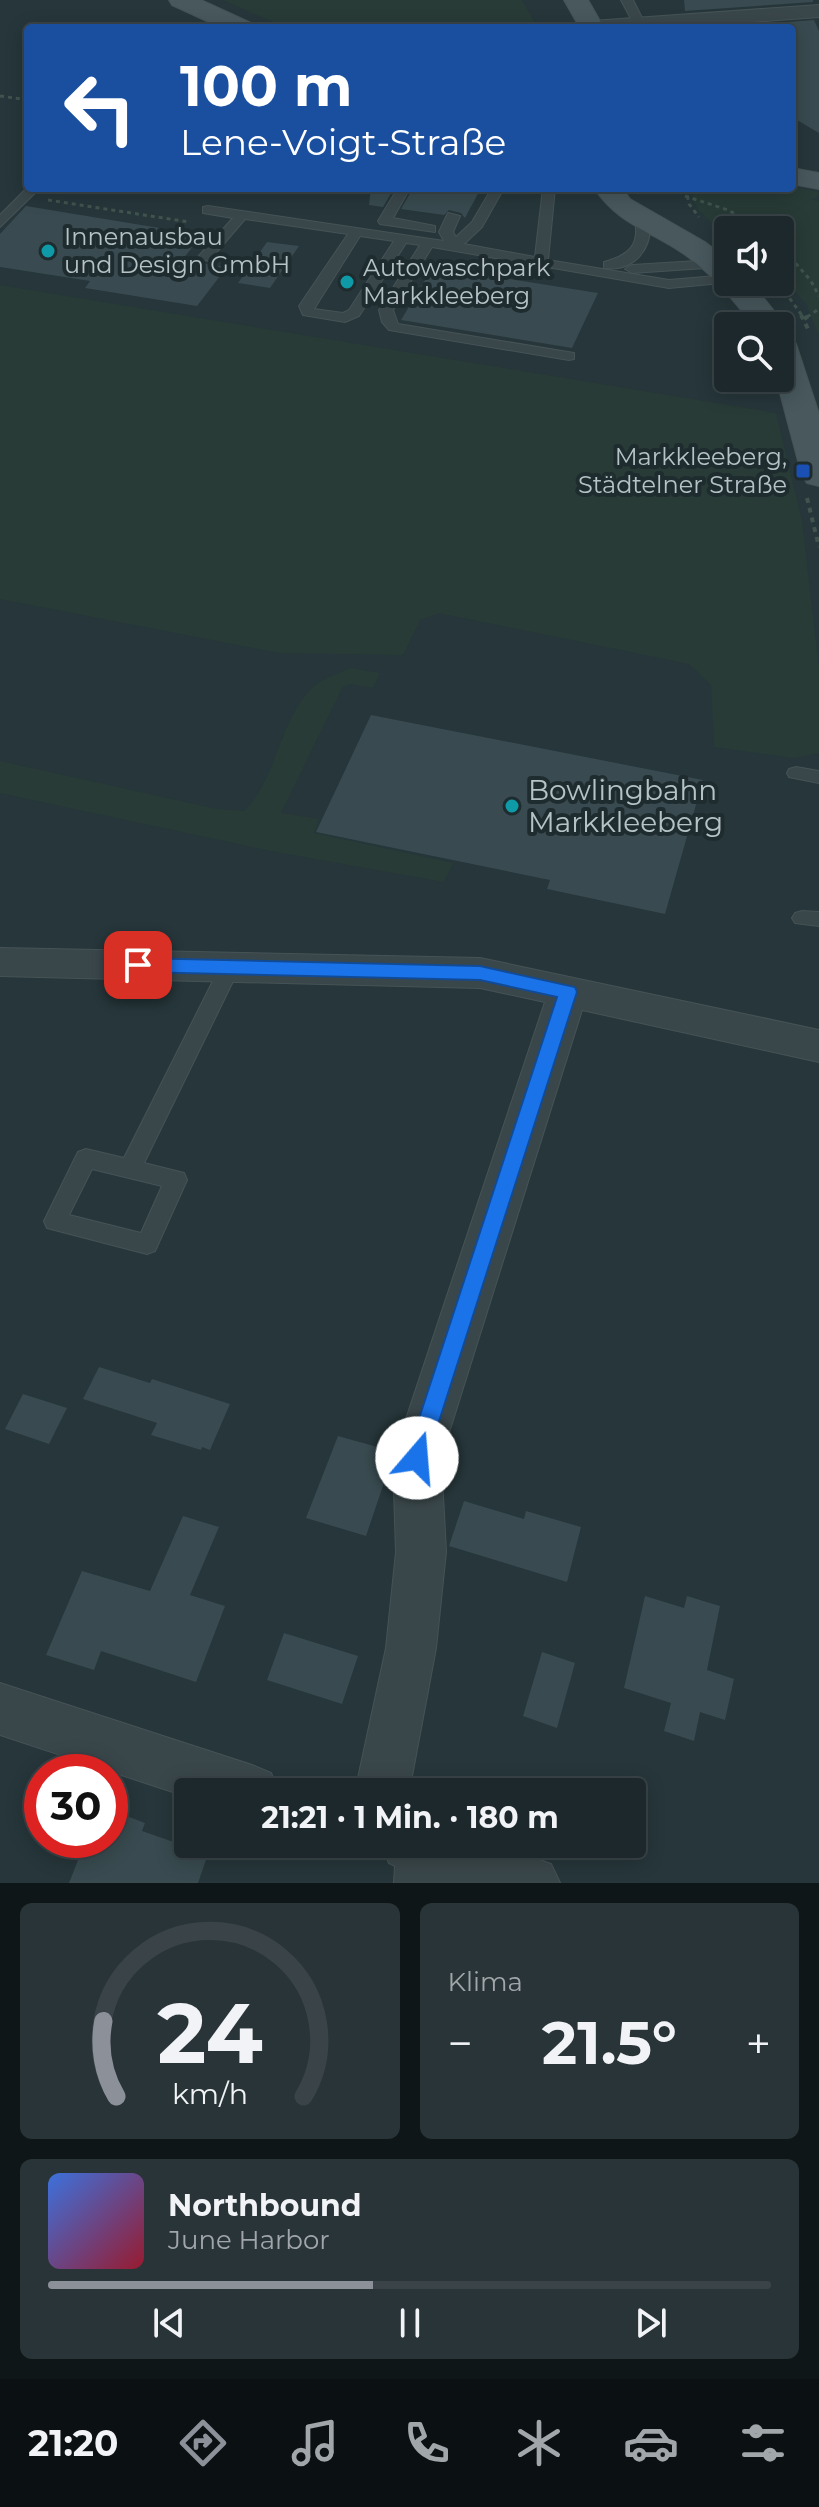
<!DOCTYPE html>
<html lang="de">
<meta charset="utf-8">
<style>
body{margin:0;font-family:Montserrat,sans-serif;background:#293438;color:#f1f3f6;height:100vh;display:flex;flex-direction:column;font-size:30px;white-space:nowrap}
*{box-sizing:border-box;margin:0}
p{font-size:26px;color:#a0a6a9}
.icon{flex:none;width:44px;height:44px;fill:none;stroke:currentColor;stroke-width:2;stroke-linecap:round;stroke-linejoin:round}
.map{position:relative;height:1883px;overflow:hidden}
.drawer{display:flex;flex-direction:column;gap:20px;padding:20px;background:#0f1618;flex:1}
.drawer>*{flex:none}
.guide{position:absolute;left:24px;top:24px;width:772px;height:168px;border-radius:8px;box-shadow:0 4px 20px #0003,0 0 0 2px #3a4448;background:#1a4fa0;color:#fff;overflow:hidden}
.tools{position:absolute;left:714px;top:216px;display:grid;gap:16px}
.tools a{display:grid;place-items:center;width:80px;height:80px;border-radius:8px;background:#1c282c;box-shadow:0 4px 20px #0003,0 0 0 2px #3a4448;font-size:40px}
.speed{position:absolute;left:24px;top:1754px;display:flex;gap:16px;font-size:40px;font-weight:700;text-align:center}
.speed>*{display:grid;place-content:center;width:104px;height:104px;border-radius:50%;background:#1c282c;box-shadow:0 4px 20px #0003,0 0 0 2px #3a4448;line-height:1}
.speed .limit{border:12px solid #d22;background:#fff;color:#111}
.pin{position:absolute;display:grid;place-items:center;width:68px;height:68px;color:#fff;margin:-34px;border-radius:16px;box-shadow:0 4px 12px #0006}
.me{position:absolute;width:88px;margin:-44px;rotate:18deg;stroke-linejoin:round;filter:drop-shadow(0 0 6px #0008)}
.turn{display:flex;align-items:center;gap:28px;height:168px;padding:0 24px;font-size:36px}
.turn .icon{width:104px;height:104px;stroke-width:2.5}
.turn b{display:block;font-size:56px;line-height:68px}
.big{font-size:60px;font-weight:700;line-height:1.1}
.drawer .tile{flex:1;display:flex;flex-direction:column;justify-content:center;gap:12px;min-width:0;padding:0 28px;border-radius:12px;background:#293438}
.drawer .dial{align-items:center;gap:0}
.dial svg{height:208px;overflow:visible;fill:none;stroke:#3a4448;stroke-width:7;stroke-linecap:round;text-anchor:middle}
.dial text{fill:#f1f3f6;stroke:none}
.song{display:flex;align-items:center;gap:24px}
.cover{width:96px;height:96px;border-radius:12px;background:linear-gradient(135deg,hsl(220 70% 55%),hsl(350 70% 35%))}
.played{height:8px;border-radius:4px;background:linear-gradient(90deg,#8c9099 45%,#3a4448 45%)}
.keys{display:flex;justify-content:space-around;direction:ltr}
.heat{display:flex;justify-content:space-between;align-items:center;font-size:44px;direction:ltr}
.drawer .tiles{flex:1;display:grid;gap:20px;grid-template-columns:1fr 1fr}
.tile:last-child{grid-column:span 2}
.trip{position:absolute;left:174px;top:1778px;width:472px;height:80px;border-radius:8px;background:#1c282c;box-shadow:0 4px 20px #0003,0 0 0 2px #3a4448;font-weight:700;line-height:80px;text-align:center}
.menu{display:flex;height:128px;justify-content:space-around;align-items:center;background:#0b1012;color:#a0a6a9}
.menu .icon{width:56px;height:56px}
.menu .on{color:#8c9099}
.menu b{font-size:36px;color:#f1f3f6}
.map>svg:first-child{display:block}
</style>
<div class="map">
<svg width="819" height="1883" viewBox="0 0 819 1883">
<rect width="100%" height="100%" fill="#26363a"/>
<g fill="#283b36">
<path d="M 223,0 L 522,0 L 538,28 L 287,28 Z"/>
<path d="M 792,187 L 819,192 L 816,198 L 810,199 L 819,201 L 819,336 L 806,303 L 780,277 L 780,230 L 728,230 L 728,235 C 713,223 690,210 692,188 Z"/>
<path d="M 0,285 L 776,413 L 802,521 L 819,669 L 819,753 L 794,758 L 714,747 L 711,685 L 689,664 L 439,613 L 420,620 L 403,655 L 279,653 L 0,599 Z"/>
<path d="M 350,668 L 380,673 L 373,688 L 350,684 L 342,688 L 281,813 L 319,819 L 314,833 L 453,863 L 444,882 L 271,851 L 0,793 L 0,761 L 217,809 L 244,811 C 276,781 278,723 311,689 C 320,679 338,674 350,668 Z"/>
</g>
<g fill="#394b50">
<path d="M 684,0 L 813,0 L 813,2 L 685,11 Z"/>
<path d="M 814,20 L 819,31 L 819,133 L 792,117 L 792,28 L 710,28 Z"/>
<path d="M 371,188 L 394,188 L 383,207 L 369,205 Z"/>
<path d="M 413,188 L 481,188 L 465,218 L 461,213 L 449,210 L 444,215 L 401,209 Z"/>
<path d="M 26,206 L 202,235 L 182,260 L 227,267 L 197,306 L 85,288 L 90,281 L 0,267 L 0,234 Z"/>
<path d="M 267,242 L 299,246 L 270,288 L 238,283 Z"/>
<path d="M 433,267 L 598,293 L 572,348 L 401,320 Z"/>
<path d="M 371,715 L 703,780 L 665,914 L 547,889 L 550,880 L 316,832 Z"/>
<path d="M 99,1367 L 150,1383 L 152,1379 L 230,1404 L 210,1450 L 202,1447 L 201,1450 L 151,1435 L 157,1423 L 83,1399 Z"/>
<path d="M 23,1394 L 67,1408 L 49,1444 L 5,1429 Z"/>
<path d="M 338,1436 L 388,1450 L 380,1472 L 387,1474 L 366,1536 L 306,1518 Z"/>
<path d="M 464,1501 L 524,1519 L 526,1511 L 581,1527 L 567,1582 L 449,1546 Z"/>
<path d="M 183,1516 L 219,1527 L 190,1595 L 225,1606 L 196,1682 L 101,1651 L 94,1670 L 46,1655 L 82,1571 L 150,1591 Z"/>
<path d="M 645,1596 L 684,1608 L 687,1596 L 720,1606 L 707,1670 L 734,1679 L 725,1720 L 700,1712 L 694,1741 L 664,1731 L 671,1703 L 624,1688 Z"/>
<path d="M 284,1633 L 358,1656 L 342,1704 L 267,1680 Z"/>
<path d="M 542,1652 L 575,1663 L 557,1728 L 523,1716 Z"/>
<path d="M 116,1812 L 145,1823 L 142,1831 L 208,1854 L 198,1883 L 69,1883 L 86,1840 L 110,1840 L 110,1827 Z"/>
</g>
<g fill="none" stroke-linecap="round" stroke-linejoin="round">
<defs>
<g id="lane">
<path d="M 621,0 L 633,0 L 645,24 L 643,26 L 635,26 Z"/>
<path d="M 28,187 L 40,188 L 0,227 L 0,215 Z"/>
<path d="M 398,188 L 410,188 L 393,218 L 435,226 L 435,232 L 380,224 L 378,221 Z"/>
<path d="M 492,188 L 504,188 L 482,227 L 464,244 L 535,257 L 543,188 L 555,188 L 548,260 L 669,280 L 728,275 L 728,282 L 732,282 L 669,288 L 432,247 L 393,310 L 398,324 L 574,353 L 574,359 L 569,360 L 389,330 L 382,322 L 379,310 L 420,245 L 406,243 L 359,316 L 345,322 L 303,315 L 299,306 L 348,234 L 245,219 L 209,261 L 197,258 L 233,218 L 203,213 L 203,207 L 208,206 L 444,241 L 439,232 L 448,213 L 460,216 L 453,232 L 456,237 L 472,222 ZM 360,236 L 394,241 L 349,310 L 343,313 L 314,309 Z"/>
<path d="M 642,215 L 649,219 C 654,247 635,272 604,268 L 604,262 C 629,255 640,246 635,219 Z"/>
<path d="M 715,260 L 720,261 L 720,267 L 632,273 L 625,269 L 632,265 Z"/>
<path d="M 796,767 L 819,771 L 819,783 L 789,777 L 787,773 L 789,769 Z"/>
<path d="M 802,911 L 819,912 L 819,926 L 795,923 L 792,918 L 795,913 Z"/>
<path d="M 230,959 L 237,962 L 240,967 L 144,1163 L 184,1173 L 187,1180 L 155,1251 L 147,1254 L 47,1228 L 44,1221 L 78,1152 L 86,1149 L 124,1158 L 220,967 L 223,962 ZM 92,1169 L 162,1186 L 141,1233 L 69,1215 Z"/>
</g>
<g id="street">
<path d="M 819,5 L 819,17 L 669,28 L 581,27 L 592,21 Z"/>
<path d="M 0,948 L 480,958 L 819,1030 L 819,1062 L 582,1010 L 441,1458 L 446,1552 L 436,1648 L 409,1792 L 355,1792 L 386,1648 L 396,1552 L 393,1458 L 545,1002 L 480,988 L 0,976 Z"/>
<path d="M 0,1683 L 252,1765 L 271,1773 L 279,1792 L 188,1792 L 188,1797 L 0,1735 Z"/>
<path d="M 381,1844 L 495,1844 L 551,1864 L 560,1883 L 394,1883 L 395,1866 L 389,1863 Z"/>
</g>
<g id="secondary">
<path d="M 169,0 L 201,0 L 251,23 L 254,28 L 222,28 L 172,5 Z"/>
<path d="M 564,0 L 588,0 L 604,28 L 580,28 Z"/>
<path d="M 792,168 L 819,173 L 819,189 L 792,184 Z"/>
<path d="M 594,188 L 622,188 L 630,199 L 705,242 L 728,260 L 728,282 L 751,282 L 786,326 L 781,333 L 780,326 L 754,326 C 732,299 713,274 684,254 C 648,229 620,226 594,188 Z"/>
<path d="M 780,335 L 791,337 L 796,344 L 819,414 L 819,486 L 807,483 L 802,476 L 776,378 L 780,378 Z"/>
</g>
</defs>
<use href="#lane" stroke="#465356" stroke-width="2"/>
<use href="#street" stroke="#465356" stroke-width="2"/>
<use href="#secondary" stroke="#465356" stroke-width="2"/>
<g stroke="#41534e" stroke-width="3" stroke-dasharray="4 4" stroke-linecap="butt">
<path d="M 0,96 L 28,100"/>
<path d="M 686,188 L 689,204 L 699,217"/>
<path d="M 685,196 L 728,210 L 764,230"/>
<path d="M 48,200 L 189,222"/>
<path d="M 780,245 L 811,281 L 819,296"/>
<path d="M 785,292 L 803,317"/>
<path d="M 807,317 L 819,309"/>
</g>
<g stroke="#41534e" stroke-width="4" stroke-dasharray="5 5" stroke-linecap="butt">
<path d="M 801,315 L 809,331"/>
<path d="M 804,319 L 810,315"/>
<path d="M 807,498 L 819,547"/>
</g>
<use href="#lane" fill="#3a474a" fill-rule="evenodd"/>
<use href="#street" fill="#3a474a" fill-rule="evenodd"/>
<use href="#secondary" fill="#48585d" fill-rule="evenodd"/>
</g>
<path fill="#1a73e8" stroke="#114b97" stroke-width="2" d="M 138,958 L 480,966 L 575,987 L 577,992 L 425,1465 L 417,1468 L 409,1465 L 406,1458 L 557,997 L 480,980 L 138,972 L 129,965 Z"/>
<g fill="#0f9aa8" stroke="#1f2c2f" stroke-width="3">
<circle cx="48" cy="251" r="8"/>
<circle cx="347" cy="282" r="8"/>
<circle cx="512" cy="806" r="8"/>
</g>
<rect fill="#1a4fb4" stroke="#1f2c2f" stroke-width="3" x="795" y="463" width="16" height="16" rx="4"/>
<g text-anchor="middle" stroke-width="8" stroke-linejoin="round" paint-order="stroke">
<g font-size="24" fill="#b5c2c6" stroke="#1f2c2f" text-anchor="start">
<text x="64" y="245">Innenausbau<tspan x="64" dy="28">und Design GmbH</tspan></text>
<text x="363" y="276">Autowaschpark<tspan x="363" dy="28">Markkleeberg</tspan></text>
<text x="787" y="465" text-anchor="end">Markkleeberg,<tspan x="787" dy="28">Städtelner Straße</tspan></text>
</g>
<g font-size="28" fill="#b5c2c6" stroke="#1f2c2f" text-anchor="start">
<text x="528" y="800">Bowlingbahn<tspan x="528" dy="32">Markkleeberg</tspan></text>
</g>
</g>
</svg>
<div class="tools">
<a><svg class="icon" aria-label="sound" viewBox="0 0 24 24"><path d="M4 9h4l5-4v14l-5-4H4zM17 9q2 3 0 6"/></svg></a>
<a><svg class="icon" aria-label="search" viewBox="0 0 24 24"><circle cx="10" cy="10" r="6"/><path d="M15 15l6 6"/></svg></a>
</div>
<div class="speed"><div class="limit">30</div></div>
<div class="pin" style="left:138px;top:965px;background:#d93025"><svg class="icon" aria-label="arrive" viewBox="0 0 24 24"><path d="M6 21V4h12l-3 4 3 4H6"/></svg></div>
<svg class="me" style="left:417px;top:1458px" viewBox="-20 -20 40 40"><circle r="19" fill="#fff"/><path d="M0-13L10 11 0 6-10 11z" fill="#1a73e8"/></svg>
<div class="trip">21:21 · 1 Min. · 180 m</div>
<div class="guide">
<div class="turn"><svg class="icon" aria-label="left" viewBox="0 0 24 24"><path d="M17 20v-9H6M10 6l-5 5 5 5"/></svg><div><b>100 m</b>Lene-Voigt-Straße</div></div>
</div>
</div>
<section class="drawer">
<div class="tiles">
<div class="tile dial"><svg viewBox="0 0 100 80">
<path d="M14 69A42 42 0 1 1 86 69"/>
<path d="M14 69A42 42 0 0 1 9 40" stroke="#8c9099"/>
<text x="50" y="56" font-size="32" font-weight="700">24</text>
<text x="50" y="72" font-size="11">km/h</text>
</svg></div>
<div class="tile"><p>Klima</p>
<div class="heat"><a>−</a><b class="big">21.5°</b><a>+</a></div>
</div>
<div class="tile">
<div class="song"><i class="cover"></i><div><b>Northbound</b><p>June Harbor</p></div></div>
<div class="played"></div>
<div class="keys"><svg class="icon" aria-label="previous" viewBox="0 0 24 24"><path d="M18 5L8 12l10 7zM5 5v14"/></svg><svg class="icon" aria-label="pause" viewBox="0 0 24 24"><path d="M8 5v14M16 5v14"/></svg><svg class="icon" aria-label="next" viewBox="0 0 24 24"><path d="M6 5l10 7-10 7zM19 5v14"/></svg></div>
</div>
</div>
</section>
<nav class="menu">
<b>21:20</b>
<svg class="icon on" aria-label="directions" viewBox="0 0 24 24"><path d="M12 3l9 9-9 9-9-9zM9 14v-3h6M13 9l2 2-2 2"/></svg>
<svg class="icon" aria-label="music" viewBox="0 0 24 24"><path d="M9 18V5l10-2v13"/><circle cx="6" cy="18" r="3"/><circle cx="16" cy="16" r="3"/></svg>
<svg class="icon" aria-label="phone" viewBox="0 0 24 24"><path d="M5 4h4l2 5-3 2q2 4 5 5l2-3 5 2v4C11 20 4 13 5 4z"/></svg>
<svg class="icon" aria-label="climate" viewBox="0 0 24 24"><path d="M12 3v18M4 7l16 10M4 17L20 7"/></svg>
<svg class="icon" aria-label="car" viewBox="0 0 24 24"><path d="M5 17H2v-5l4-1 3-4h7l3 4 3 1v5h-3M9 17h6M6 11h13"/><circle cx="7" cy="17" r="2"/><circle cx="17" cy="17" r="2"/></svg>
<svg class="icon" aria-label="filters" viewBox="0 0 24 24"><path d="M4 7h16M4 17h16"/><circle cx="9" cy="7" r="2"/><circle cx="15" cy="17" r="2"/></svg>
</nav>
